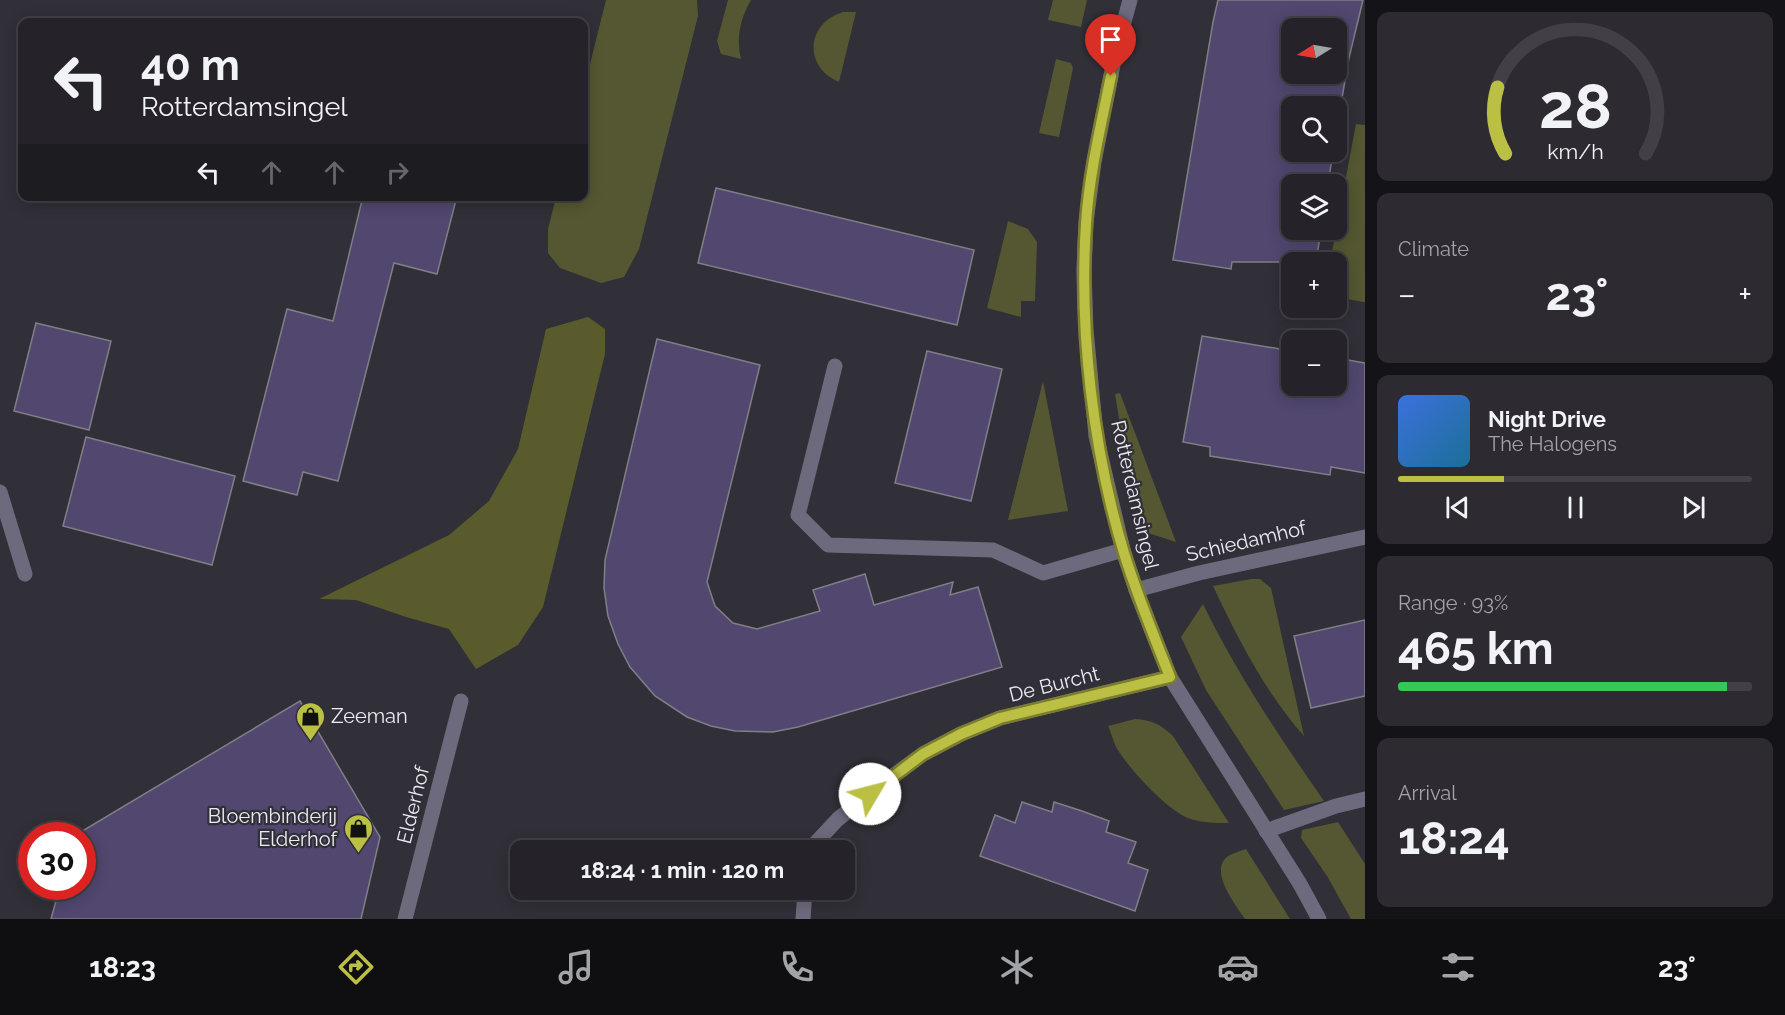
<!DOCTYPE html>
<meta charset="utf-8">
<style>
body{margin:0;font-family:Raleway,sans-serif;background:#2d2b31;color:#f1f3f6;height:100vh;display:flex;flex-direction:column;font-size:22px;white-space:nowrap}
*{box-sizing:border-box;margin:0}
p{font-size:20px;color:#a3a4a8}
.icon{flex:none;width:33px;height:33px;fill:none;stroke:currentColor;stroke-width:2;stroke-linecap:round;stroke-linejoin:round}
.map{position:relative;flex:1;overflow:hidden}
.panel{display:flex;flex-direction:column;gap:12px;padding:12px;background:#141317;width:420px}
.panel>*{flex:none}
.top-card{position:absolute;left:18px;top:18px;width:570px;height:183px;border-radius:12px;box-shadow:0 3px 15px #0003,0 0 0 2px #424046;background:#252329;color:#f1f3f6;overflow:hidden}
.needle{width:39px;rotate:259deg}
.fabs{position:absolute;left:1281px;top:18px;display:grid;gap:12px}
.fabs a{display:grid;place-items:center;width:66px;height:66px;border-radius:12px;background:#252329;box-shadow:0 3px 15px #0003,0 0 0 2px #424046;font-size:30px}
.speed{position:absolute;left:18px;top:822px;display:flex;gap:12px;font-size:30px;font-weight:700;text-align:center}
.speed>*{display:grid;place-content:center;width:78px;height:78px;border-radius:50%;background:#252329;box-shadow:0 3px 15px #0003,0 0 0 2px #424046;line-height:1}
.speed .limit{border:9px solid #d22;background:#fff;color:#111}
.pin{position:absolute;display:grid;place-items:center;width:51px;height:51px;color:#fff;margin:-62px -26px;border-radius:50% 50% 50% 0;rotate:-45deg;box-shadow:0 0 6px #0007}
.pin .icon{rotate:45deg}
.me{position:absolute;width:66px;margin:-33px;rotate:53deg;stroke-linejoin:round;filter:drop-shadow(0 0 4px #0008)}
.turn{display:flex;align-items:center;gap:21px;height:126px;padding:0 24px;font-size:27px}
.turn .icon{width:78px;height:78px;stroke-width:2.5}
.turn b{display:block;font-size:42px;line-height:51px}
.lanes{display:flex;align-items:center;height:57px;padding:0 24px;background:#0003;justify-content:center;gap:30px;direction:ltr}
.lanes .off{opacity:.35}
.big{font-size:45px;font-weight:700;line-height:1.1}
.panel .widget{flex:1;display:flex;flex-direction:column;justify-content:center;gap:9px;min-width:0;padding:0 21px;border-radius:12px;background:#2d2b31}
.panel .dial{align-items:center;gap:0}
.dial svg{height:156px;overflow:visible;fill:none;stroke:#424046;stroke-width:7;stroke-linecap:round;text-anchor:middle}
.dial text{fill:#f1f3f6;stroke:none}
.song{display:flex;align-items:center;gap:18px}
.cover{width:72px;height:72px;border-radius:9px;background:linear-gradient(135deg,hsl(220 70% 55%),hsl(200 70% 35%))}
.played{height:6px;border-radius:3px;background:linear-gradient(90deg,#bbc045 30%,#424046 30%)}
.keys{display:flex;justify-content:space-around;direction:ltr}
.heat{display:flex;justify-content:space-between;align-items:center;font-size:33px;direction:ltr}
.charge{height:9px;border-radius:4px;background:linear-gradient(90deg,#34c759 93%,#424046 0)}
.trip{position:absolute;left:510px;top:840px;width:345px;height:60px;border-radius:12px;background:#252329;box-shadow:0 3px 15px #0003,0 0 0 2px #424046;font-weight:700;line-height:60px;text-align:center}
.tabs{display:flex;height:96px;justify-content:space-around;align-items:center;background:#0f0e10;color:#a3a4a8}
.tabs .icon{width:42px;height:42px}
.tabs .current{color:#bbc045}
.tabs b{font-size:27px;color:#f1f3f6}
main{display:flex;flex:1;min-height:0}
.map>svg:first-child{display:block}
</style>
<main>
<div class="map">
<svg width="1365" height="919" viewBox="0 0 1365 919">
<rect width="100%" height="100%" fill="#312f37"/>
<g fill="#545731">
<path d="M 606,0 L 697,0 L 698,16 L 639,249 L 624,277 L 601,283 L 560,268 L 548,253 L 548,229 L 556,197 L 584,196 L 584,88 Z"/>
<path d="M 728,0 L 751,0 C 740,19 736,38 741,59 L 721,54 L 717,41 Z"/>
<path d="M 1053,0 L 1087,0 L 1081,27 L 1048,20 Z"/>
<path d="M 843,12 L 856,12 L 839,82 C 803,67 806,23 843,12 Z"/>
<path d="M 1056,59 L 1071,63 L 1073,68 L 1059,137 L 1039,133 Z"/>
<path d="M 1356,124 L 1365,125 L 1365,302 L 1363,302 L 1337,297 L 1336,262 L 1330,262 Z"/>
<path d="M 1008,221 L 1028,229 L 1037,242 L 1035,301 L 1021,301 L 1021,317 L 987,308 Z"/>
<path d="M 1043,381 L 1068,511 L 1008,520 Z"/>
<path d="M 1120,393 L 1176,542 L 1145,532 C 1132,486 1122,441 1115,394 Z"/>
<path d="M 1251,579 L 1260,579 L 1271,588 L 1304,736 C 1265,692 1238,639 1213,586 Z"/>
<path d="M 1203,604 C 1237,674 1279,736 1324,801 L 1284,810 L 1206,690 L 1181,637 Z"/>
<path d="M 1135,719 C 1152,720 1160,724 1173,736 L 1229,823 C 1215,823 1202,823 1188,818 C 1166,809 1128,768 1116,747 C 1113,740 1111,733 1108,726 Z"/>
<path d="M 1338,822 L 1365,864 L 1365,919 L 1351,919 L 1327,876 L 1301,838 L 1302,830 Z"/>
<path d="M 1246,849 L 1290,919 L 1245,919 C 1236,905 1208,871 1228,856 C 1233,853 1240,851 1246,849 Z"/>
</g>
<path fill="#595b2d" d="M 588,317 L 605,329 L 605,354 L 543,607 L 518,645 L 476,669 L 449,629 L 406,617 L 356,600 L 319,599 L 449,535 L 489,501 L 518,449 L 546,329 Z"/>
<g fill="#51476f" stroke="#807e87" stroke-width="1.5" fill-rule="evenodd">
<path d="M 1218,0 L 1363,0 L 1349,58 L 1336,132 L 1336,106 L 1292,106 L 1292,152 L 1333,152 L 1328,184 L 1292,184 L 1292,230 L 1321,230 L 1316,262 L 1232,262 L 1231,269 L 1173,260 L 1213,22 ZM 1292,28 L 1336,28 L 1336,74 L 1292,74 Z"/>
<path d="M 716,188 L 974,250 L 957,325 L 698,263 Z"/>
<path d="M 363,196 L 457,196 L 437,274 L 394,263 L 338,481 L 303,472 L 297,495 L 243,481 L 287,309 L 333,321 Z"/>
<path d="M 36,323 L 111,341 L 89,430 L 14,411 Z"/>
<path d="M 1202,336 L 1292,351 L 1292,386 L 1336,386 L 1336,358 L 1365,363 L 1365,473 L 1331,467 L 1330,475 L 1210,456 L 1210,447 L 1183,442 Z"/>
<path d="M 657,339 L 760,365 L 707,582 L 715,606 L 733,623 L 757,629 L 820,611 L 813,590 L 865,574 L 874,605 L 953,582 L 950,595 L 978,587 L 1002,667 L 798,727 L 773,732 L 735,731 L 711,726 L 687,717 L 655,696 L 630,667 L 618,644 L 608,616 L 604,588 L 605,560 Z"/>
<path d="M 927,351 L 1002,369 L 971,501 L 895,483 Z"/>
<path d="M 86,437 L 235,476 L 212,565 L 63,526 Z"/>
<path d="M 1365,620 L 1365,696 L 1311,708 L 1294,636 Z"/>
<path d="M 300,701 L 380,837 L 361,919 L 51,919 L 60,886 L 82,886 L 82,836 L 74,836 Z"/>
<path d="M 1022,802 L 1052,812 L 1054,802 L 1082,811 L 1109,821 L 1106,832 L 1136,842 L 1128,863 L 1148,870 L 1135,911 L 980,856 L 995,815 L 1015,823 Z"/>
</g>
<g fill="none" stroke-linecap="round" stroke-linejoin="round">
<path stroke="#6e6a7d" stroke-width="15" d="M 835,366 L 798,515 L 828,545 L 993,550 L 1043,573 L 1123,550"/>
<g stroke="#6e6a7d" stroke-width="15">
<path d="M 1130,0 L 1115,55 L 1094,162 L 1086,222 L 1084,270 L 1086,329 L 1096,436 L 1123,550 L 1136,590 L 1170,677 L 1300,884 L 1319,919"/>
<path d="M 0,492 L 25,574"/>
<path d="M 1136,590 L 1199,573 L 1365,537"/>
<path d="M 1266,831 L 1336,806 L 1365,799"/>
<path d="M 809,850 L 838,819 L 886,781 L 923,754 L 961,734 L 1000,718 L 1170,677"/>
<path d="M 405,919 L 461,701"/>
<path d="M 803,919 L 805,890"/>
</g>
</g>
<g fill="none" stroke-linecap="round" stroke-linejoin="round">
<defs>
<path id="route" d="M 870,794 L 923,754 L 961,734 L 1000,718 L 1170,677 C 1154,636 1137,595 1124,553 C 1093,450 1079,331 1086,224 C 1089,175 1101,125 1111,76"/>
</defs>
<use href="#route" stroke="#7a7d2d" stroke-width="15"/>
<use href="#route" stroke="#bbc045" stroke-width="10"/>
</g>
<defs>
<symbol id="shop-pin" viewBox="-11 -11 22 30"><path d="M0 17L-7.5 6A9.5 9.5 0 1 1 7.5 6Z" fill="#bbc045" stroke="#312f37"/><path d="M-5-2.5h2.3a2.7 3.5 0 0 1 5.4 0H5L5.5 6h-11ZM-1.5-2.5h3a1.5 2.3 0 0 0-3 0Z" fill="#111"/></symbol>
</defs>
<g fill-rule="evenodd">
<use href="#shop-pin" x="294" y="700" width="33" height="45"/>
<use href="#shop-pin" x="342" y="812" width="33" height="45"/>
</g>
<g text-anchor="middle" stroke-width="4.5" stroke-linejoin="round" paint-order="stroke">
<g font-size="20" fill="#ecebf1" stroke="#312f37">
<text transform="translate(1135 495) rotate(77)" y="7">Rotterdamsingel</text>
<text transform="translate(1246 541) rotate(-13)" y="7">Schiedamhof</text>
<text transform="translate(1054 684) rotate(-14)" y="7">De Burcht</text>
<text transform="translate(413 805) rotate(-76)" y="7">Elderhof</text>
</g>
<g font-size="20" fill="#ecebf1" stroke="#312f37" text-anchor="start">
<text x="331" y="723">Zeeman</text>
<text x="337" y="823" text-anchor="end">Bloembinderij<tspan x="337" dy="23">Elderhof</tspan></text>
</g>
</g>
</svg>
<div class="fabs">
<a><svg class="needle" viewBox="-14 -14 28 28"><path d="M0-13l5 13h-10z" fill="#e53935"/><path d="M0 13l5-13h-10z" fill="#a3a4a8"/></svg></a>
<a><svg class="icon" aria-label="search" viewBox="0 0 24 24"><circle cx="10" cy="10" r="6"/><path d="M15 15l6 6"/></svg></a>
<a><svg class="icon" aria-label="layers" viewBox="0 0 24 24"><path d="M12 4l9 5-9 5-9-5zM3 14l9 5 9-5"/></svg></a>
<a>+</a>
<a>−</a>
</div>
<div class="speed"><div class="limit">30</div></div>
<div class="pin" style="left:1111px;top:76px;background:#d93025"><svg class="icon" aria-label="arrive" viewBox="0 0 24 24"><path d="M6 21V4h12l-3 4 3 4H6"/></svg></div>
<svg class="me" style="left:870px;top:794px" viewBox="-20 -20 40 40"><circle r="19" fill="#fff"/><path d="M0-13L10 11 0 6-10 11z" fill="#bbc045"/></svg>
<div class="trip">18:24 · 1 min · 120 m</div>
<div class="top-card">
<div class="turn"><svg class="icon" aria-label="left" viewBox="0 0 24 24"><path d="M17 20v-9H6M10 6l-5 5 5 5"/></svg><div><b>40 m</b>Rotterdamsingel</div></div>
<div class="lanes"><svg class="icon" aria-label="left" viewBox="0 0 24 24"><path d="M17 20v-9H6M10 6l-5 5 5 5"/></svg><svg class="icon off" aria-label="ahead" viewBox="0 0 24 24"><path d="M12 20V5M6 11l6-6 6 6"/></svg><svg class="icon off" aria-label="ahead" viewBox="0 0 24 24"><path d="M12 20V5M6 11l6-6 6 6"/></svg><svg class="icon off" aria-label="right" viewBox="0 0 24 24"><path d="M7 20v-9h11M14 6l5 5-5 5"/></svg></div>
</div>
</div>
<section class="panel">
<div class="widget dial"><svg viewBox="0 0 100 80">
<path d="M14 69A42 42 0 1 1 86 69"/>
<path d="M14 69A42 42 0 0 1 10 35" stroke="#bbc045"/>
<text x="50" y="56" font-size="32" font-weight="700">28</text>
<text x="50" y="72" font-size="11">km/h</text>
</svg></div>
<div class="widget"><p>Climate</p>
<div class="heat"><a>−</a><b class="big">23°</b><a>+</a></div>
</div>
<div class="widget">
<div class="song"><i class="cover"></i><div><b>Night Drive</b><p>The Halogens</p></div></div>
<div class="played"></div>
<div class="keys"><svg class="icon" aria-label="previous" viewBox="0 0 24 24"><path d="M18 5L8 12l10 7zM5 5v14"/></svg><svg class="icon" aria-label="pause" viewBox="0 0 24 24"><path d="M8 5v14M16 5v14"/></svg><svg class="icon" aria-label="next" viewBox="0 0 24 24"><path d="M6 5l10 7-10 7zM19 5v14"/></svg></div>
</div>
<div class="widget"><p>Range · 93%</p><b class="big">465 km</b><div class="charge"></div></div>
<div class="widget"><p>Arrival</p><b class="big">18:24</b></div>
</section>
</main>
<nav class="tabs">
<b>18:23</b>
<svg class="icon current" aria-label="directions" viewBox="0 0 24 24"><path d="M12 3l9 9-9 9-9-9zM9 14v-3h6M13 9l2 2-2 2"/></svg>
<svg class="icon" aria-label="music" viewBox="0 0 24 24"><path d="M9 18V5l10-2v13"/><circle cx="6" cy="18" r="3"/><circle cx="16" cy="16" r="3"/></svg>
<svg class="icon" aria-label="phone" viewBox="0 0 24 24"><path d="M5 4h4l2 5-3 2q2 4 5 5l2-3 5 2v4C11 20 4 13 5 4z"/></svg>
<svg class="icon" aria-label="climate" viewBox="0 0 24 24"><path d="M12 3v18M4 7l16 10M4 17L20 7"/></svg>
<svg class="icon" aria-label="car" viewBox="0 0 24 24"><path d="M5 17H2v-5l4-1 3-4h7l3 4 3 1v5h-3M9 17h6M6 11h13"/><circle cx="7" cy="17" r="2"/><circle cx="17" cy="17" r="2"/></svg>
<svg class="icon" aria-label="filters" viewBox="0 0 24 24"><path d="M4 7h16M4 17h16"/><circle cx="9" cy="7" r="2"/><circle cx="15" cy="17" r="2"/></svg>
<b>23°</b>
</nav>
